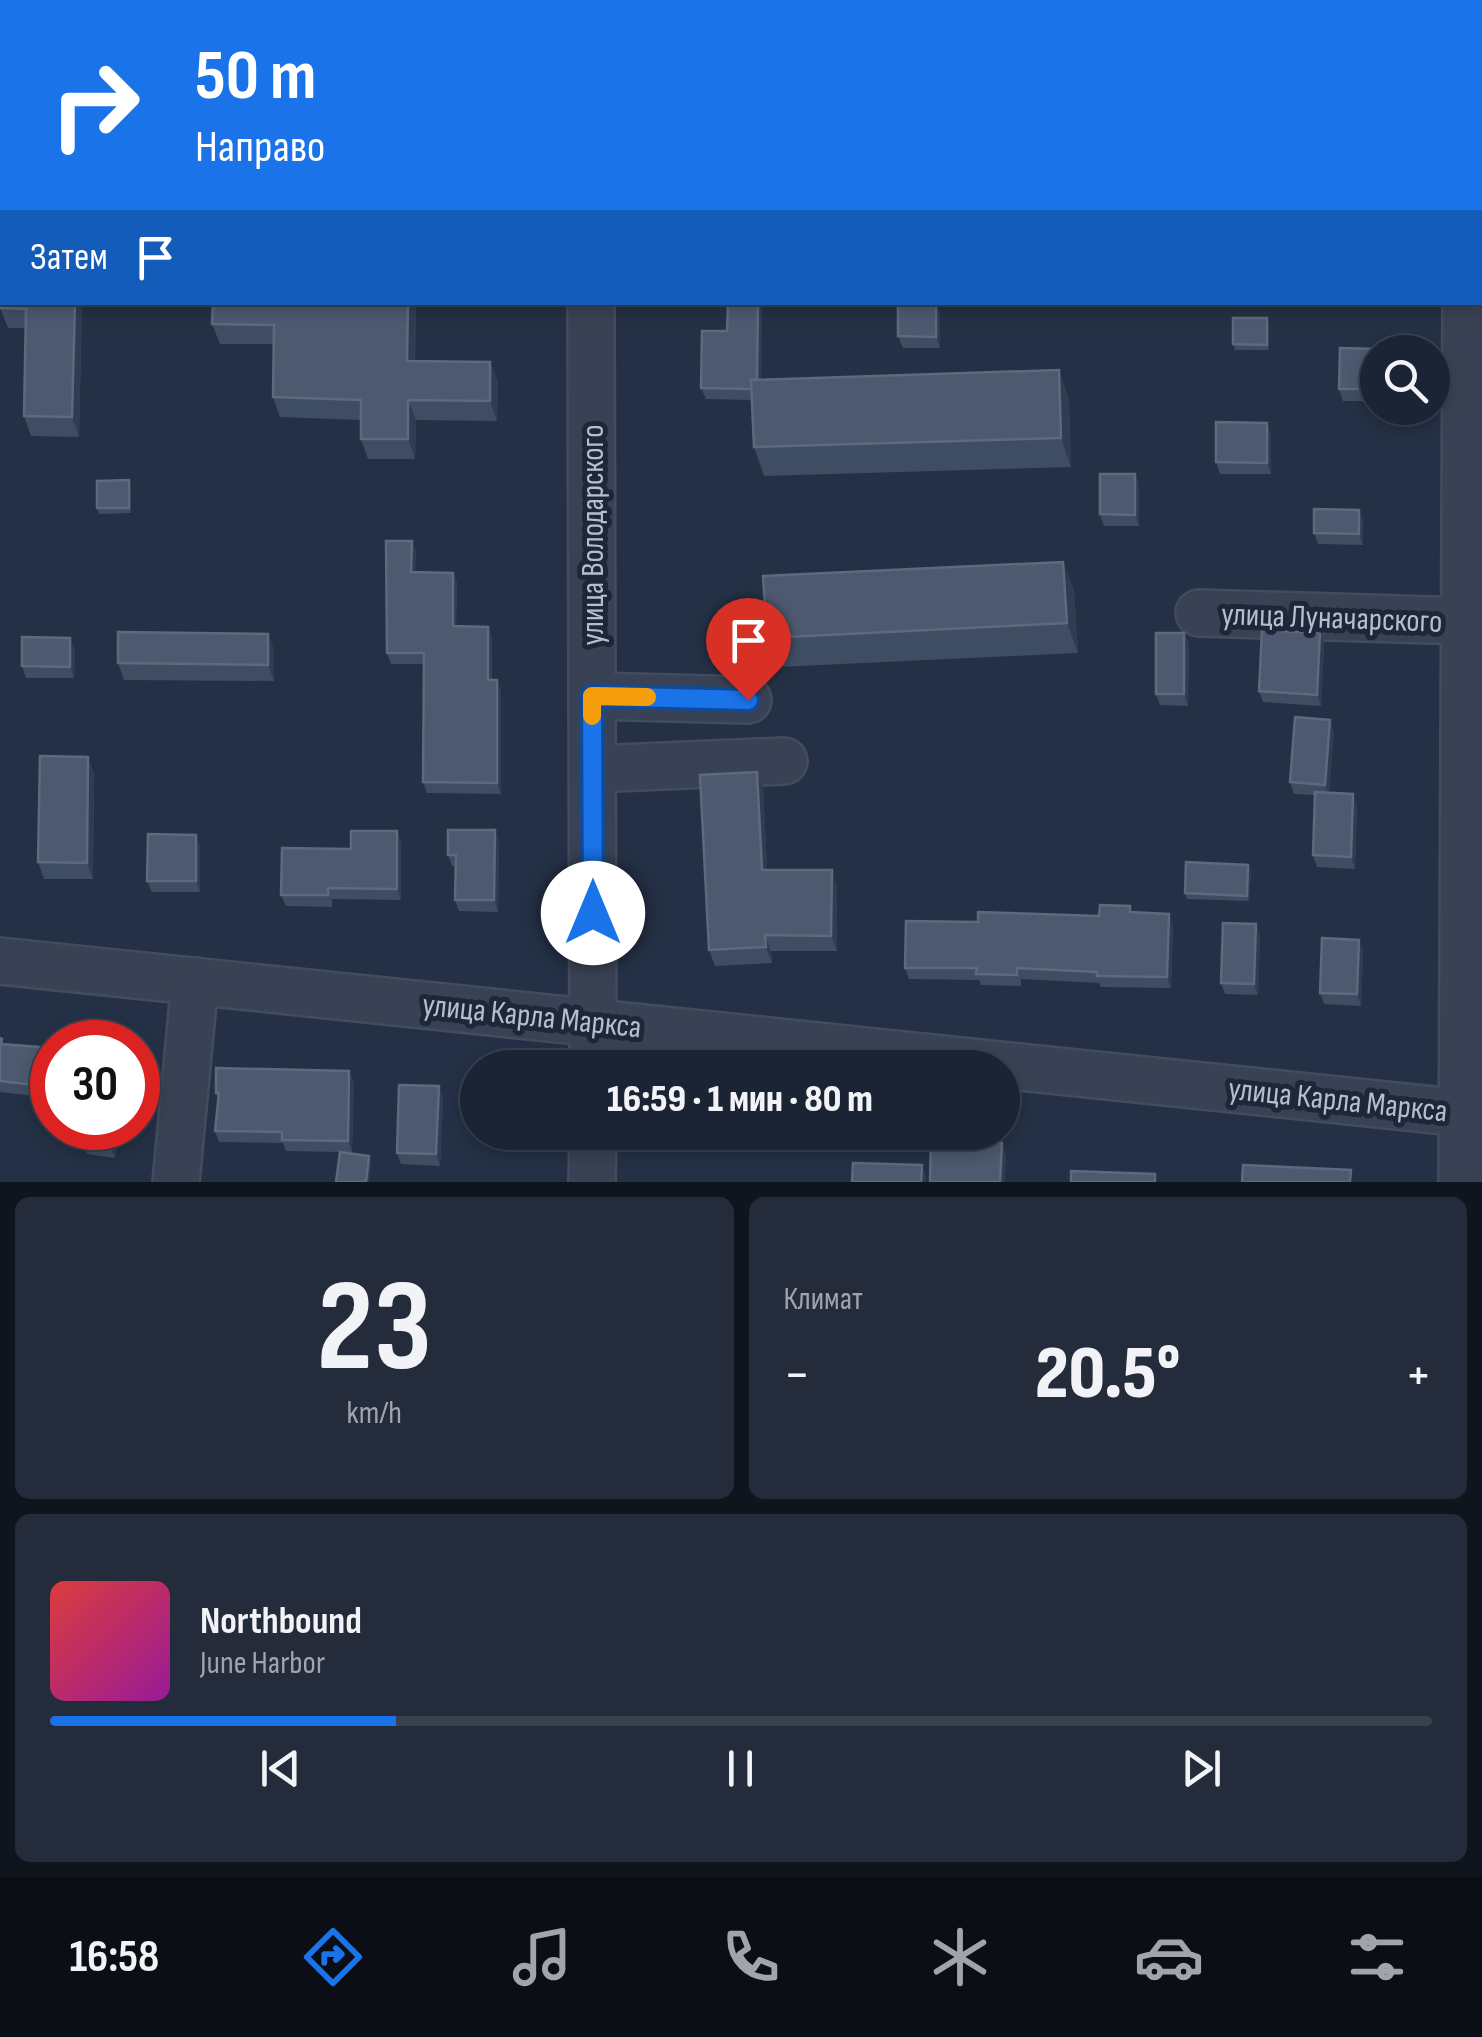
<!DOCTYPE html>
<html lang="ru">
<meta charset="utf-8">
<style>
body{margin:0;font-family:"Sofia Sans Condensed",sans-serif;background:#242c3c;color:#f1f3f6;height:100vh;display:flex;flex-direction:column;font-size:38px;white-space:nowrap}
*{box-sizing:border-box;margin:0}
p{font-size:32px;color:#a0a4ac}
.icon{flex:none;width:55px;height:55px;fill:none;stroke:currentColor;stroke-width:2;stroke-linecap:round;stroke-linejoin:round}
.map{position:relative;height:1182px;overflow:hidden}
.side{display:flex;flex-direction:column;gap:15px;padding:15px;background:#0f141d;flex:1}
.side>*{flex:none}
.top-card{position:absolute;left:0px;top:0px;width:1482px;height:305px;box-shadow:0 5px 15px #0003,0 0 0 2px #39414f;background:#1a73e8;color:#fff;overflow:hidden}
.tools{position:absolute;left:1360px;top:335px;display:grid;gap:20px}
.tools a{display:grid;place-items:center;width:90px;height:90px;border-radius:50%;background:#1b2434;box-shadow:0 5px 15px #0003,0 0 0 2px #39414f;font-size:50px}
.speed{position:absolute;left:30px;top:1020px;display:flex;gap:20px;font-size:50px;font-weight:700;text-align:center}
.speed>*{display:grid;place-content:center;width:130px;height:130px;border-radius:50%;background:#1b2434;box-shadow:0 5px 15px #0003,0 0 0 2px #39414f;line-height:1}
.speed .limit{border:15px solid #d22;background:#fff;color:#111}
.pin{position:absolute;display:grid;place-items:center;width:85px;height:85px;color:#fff;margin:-102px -42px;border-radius:50% 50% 50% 0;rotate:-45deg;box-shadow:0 0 10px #0007}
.pin .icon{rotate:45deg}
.me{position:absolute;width:110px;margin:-55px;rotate:0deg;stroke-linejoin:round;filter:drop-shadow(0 0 8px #0008)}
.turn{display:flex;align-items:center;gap:35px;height:210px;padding:0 30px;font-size:45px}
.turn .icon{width:130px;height:130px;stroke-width:2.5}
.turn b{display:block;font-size:70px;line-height:85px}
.then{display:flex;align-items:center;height:95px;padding:0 30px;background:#0003;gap:20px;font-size:38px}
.big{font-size:75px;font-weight:800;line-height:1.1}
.side .card{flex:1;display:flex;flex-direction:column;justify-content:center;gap:15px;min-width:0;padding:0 35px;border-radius:15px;background:#242c3c}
.side .dial{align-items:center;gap:0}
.dial b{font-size:130px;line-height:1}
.song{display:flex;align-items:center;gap:30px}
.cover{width:120px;height:120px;border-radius:15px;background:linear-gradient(135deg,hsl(0 70% 55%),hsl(300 70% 35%))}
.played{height:10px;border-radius:5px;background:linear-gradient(90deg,#1a73e8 25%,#39414f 25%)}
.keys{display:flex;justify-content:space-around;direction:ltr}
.heat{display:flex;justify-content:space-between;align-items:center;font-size:55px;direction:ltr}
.side .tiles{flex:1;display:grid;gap:15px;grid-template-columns:1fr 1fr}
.card:last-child{grid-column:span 2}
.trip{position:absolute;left:460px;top:1050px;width:560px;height:100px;border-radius:50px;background:#1b2434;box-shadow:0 5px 15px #0003,0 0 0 2px #39414f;font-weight:800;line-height:100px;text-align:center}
.tab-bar{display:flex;height:160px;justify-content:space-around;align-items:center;background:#0b0e15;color:#a0a4ac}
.tab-bar .icon{width:70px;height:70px}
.tab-bar .selected{color:#1a73e8}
.tab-bar b{font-size:45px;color:#f1f3f6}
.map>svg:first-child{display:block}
</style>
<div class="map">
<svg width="1482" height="1182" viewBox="0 0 1482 1182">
<rect width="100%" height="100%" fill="#243045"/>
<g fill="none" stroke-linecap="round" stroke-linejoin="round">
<defs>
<g id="minor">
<path d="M 0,56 L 2,56"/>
<path d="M 591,302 L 593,1068"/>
<path d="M 1199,613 L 1466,621"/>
<path d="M 592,696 L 748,700"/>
<path d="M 593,769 L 784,761"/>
<path d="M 0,961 L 1482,1115"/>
<path d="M 176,1182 L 195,981"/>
<path d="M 592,1182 L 593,1132"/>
<path d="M 1462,1182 L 1466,302"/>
</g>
</defs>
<use href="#minor" stroke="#434b5d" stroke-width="50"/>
<use href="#minor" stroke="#394254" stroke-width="45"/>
</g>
<g fill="#3f4d63">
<path d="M 304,0 L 466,0 L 466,2 L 305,2 Z"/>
<path d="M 617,0 L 655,0 L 655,2 L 618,2 Z"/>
<path d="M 2,302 L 82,302 L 79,437 L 31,436 L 24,416 L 26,328 L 8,328 L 0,308 Z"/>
<path d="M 213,302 L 416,302 L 415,361 L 490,362 L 498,382 L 497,421 L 416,420 L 415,459 L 368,459 L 361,439 L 361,420 L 280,417 L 273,397 L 274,344 L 220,344 L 212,324 Z"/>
<path d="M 728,302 L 793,302 L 793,306 L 762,305 L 761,379 L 1059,370 L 1069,400 L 1071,467 L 764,476 L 754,447 L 752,400 L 706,399 L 701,388 L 727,331 Z"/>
<rect x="1329" y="302" width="60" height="3"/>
<path d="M 940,315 L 940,348 L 903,348 L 898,336 Z"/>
<path d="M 1267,318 L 1269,324 L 1269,350 L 1235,350 L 1233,344 Z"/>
<path d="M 1378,352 L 1378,401 L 1343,401 L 1339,389 Z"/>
<path d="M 1271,434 L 1271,474 L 1220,474 L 1216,462 Z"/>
<path d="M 1135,474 L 1139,485 L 1139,526 L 1104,526 L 1100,514 Z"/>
<path d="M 129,480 L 131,486 L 131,513 L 99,514 L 97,508 Z"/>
<path d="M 1359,510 L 1363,521 L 1363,545 L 1318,544 L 1314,533 Z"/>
<path d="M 412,541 L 416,552 L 415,572 L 453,573 L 457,583 L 456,626 L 488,627 L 492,637 L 492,680 L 501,691 L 501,794 L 427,793 L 423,782 L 424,664 L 391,664 L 387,653 Z"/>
<path d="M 1063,562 L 1074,591 L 1078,653 L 777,667 L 767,638 Z"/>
<path d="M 1184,633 L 1189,644 L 1188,706 L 1160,705 L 1156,694 Z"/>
<path d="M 1320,633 L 1324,645 L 1321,706 L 1263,702 L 1259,691 Z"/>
<path d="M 268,634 L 274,650 L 274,681 L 124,680 L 118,663 Z"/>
<path d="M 75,649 L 74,678 L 26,678 L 22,666 Z"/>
<path d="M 1334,731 L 1329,793 L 1353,794 L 1357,805 L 1355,869 L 1317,867 L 1313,855 L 1315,795 L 1294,794 L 1290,782 Z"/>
<path d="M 94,773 L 93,879 L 44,879 L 38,862 Z"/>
<path d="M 763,788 L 767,870 L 837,886 L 837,951 L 771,951 L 772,963 L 715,966 L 709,950 Z"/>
<path d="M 196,835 L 200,846 L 200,892 L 152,892 L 147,881 Z"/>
<path d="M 499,841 L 498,912 L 459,911 L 455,900 L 455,866 L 452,866 L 448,855 Z"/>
<path d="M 401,842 L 401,900 L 332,899 L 332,907 L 286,906 L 281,895 L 351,849 Z"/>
<path d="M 1248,865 L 1251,870 L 1249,901 L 1187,899 L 1185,893 Z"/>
<path d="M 1130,906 L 1132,912 L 1169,914 L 1173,925 L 1171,988 L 1101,987 L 1099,983 L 1021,979 L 1021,986 L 981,985 L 979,980 L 909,979 L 905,968 L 978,922 L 1099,916 Z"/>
<path d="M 1256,924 L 1260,936 L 1258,995 L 1225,994 L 1221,983 Z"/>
<path d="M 1359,940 L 1363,951 L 1361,1006 L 1324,1004 L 1320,993 Z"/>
<path d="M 0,1038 L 4,1044 L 52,1048 L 52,1098 L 0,1092 Z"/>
<path d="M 354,1082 L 352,1152 L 343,1152 L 369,1156 L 371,1161 L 369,1182 L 336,1182 L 340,1152 L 286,1151 L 283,1143 L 219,1142 L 215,1131 L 218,1101 L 216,1093 Z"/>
<path d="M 443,1097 L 440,1166 L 401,1164 L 397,1153 Z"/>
<path d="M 118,1128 L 115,1158 L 87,1154 L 83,1143 Z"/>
</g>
<g fill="#2f3c52">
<path d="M 75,302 L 82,302 L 79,437 L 72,417 Z"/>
<path d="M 408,302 L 416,302 L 414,381 L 407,361 Z"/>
<path d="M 758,302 L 762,302 L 762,305 L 761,400 L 757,389 Z"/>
<path d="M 936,304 L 940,315 L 940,348 L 936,337 Z"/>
<path d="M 1267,318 L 1269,324 L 1269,350 L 1267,345 Z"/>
<path d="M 490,362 L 498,382 L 497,421 L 490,401 Z"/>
<path d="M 1059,370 L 1069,400 L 1071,467 L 1061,438 Z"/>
<path d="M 408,400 L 416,420 L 415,459 L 408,439 Z"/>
<path d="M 1267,423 L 1271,434 L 1271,474 L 1267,463 Z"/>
<path d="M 1135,474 L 1139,485 L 1139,526 L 1135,515 Z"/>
<path d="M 129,480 L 131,486 L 131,513 L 129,508 Z"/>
<path d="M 1359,510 L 1363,521 L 1363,545 L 1359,534 Z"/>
<path d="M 412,541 L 416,552 L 415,583 L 411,572 Z"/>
<path d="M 1063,562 L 1074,591 L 1078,653 L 1067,623 Z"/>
<path d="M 453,573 L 457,583 L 456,637 L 453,626 Z"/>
<path d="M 488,627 L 492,637 L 491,691 L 488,680 Z"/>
<path d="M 1184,633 L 1189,644 L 1188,706 L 1184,694 Z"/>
<path d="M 1320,633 L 1324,645 L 1321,706 L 1317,695 Z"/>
<path d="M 268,634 L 274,650 L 274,681 L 268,665 Z"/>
<path d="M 70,638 L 75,649 L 74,678 L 70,667 Z"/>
<path d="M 497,680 L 501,691 L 501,794 L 497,783 Z"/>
<path d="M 1330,720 L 1334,731 L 1329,796 L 1325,785 Z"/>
<path d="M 88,757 L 94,773 L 93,879 L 87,863 Z"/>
<path d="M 757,772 L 763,788 L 768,885 L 762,870 Z"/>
<path d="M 1353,794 L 1357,805 L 1355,869 L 1351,857 Z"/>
<path d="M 495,830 L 499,841 L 498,912 L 494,900 Z"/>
<path d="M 397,831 L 401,842 L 401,900 L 397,889 Z"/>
<path d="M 196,835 L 200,846 L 200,892 L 196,881 Z"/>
<path d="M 1248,865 L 1251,870 L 1249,901 L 1247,896 Z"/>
<path d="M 832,870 L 837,886 L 837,951 L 831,936 Z"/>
<path d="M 1169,914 L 1173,925 L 1171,988 L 1167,977 Z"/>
<path d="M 1256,924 L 1260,936 L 1258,995 L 1254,984 Z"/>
<path d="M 765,935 L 771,951 L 772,963 L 766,947 Z"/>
<path d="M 1359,940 L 1363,951 L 1361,1006 L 1357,994 Z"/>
<path d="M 349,1071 L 354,1082 L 352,1152 L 348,1141 Z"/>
<path d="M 439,1086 L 443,1097 L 440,1166 L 436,1154 Z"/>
<path d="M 113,1128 L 118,1128 L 115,1158 L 110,1147 Z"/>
<path d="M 1002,1143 L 1006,1155 L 1005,1182 L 1000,1182 Z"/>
<path d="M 369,1156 L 371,1161 L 369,1182 L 366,1182 Z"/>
<path d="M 922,1165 L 926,1176 L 926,1182 L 921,1182 Z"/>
</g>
<g fill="#4c596f" stroke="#5c697e" stroke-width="2.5">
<path d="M 2,219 L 2,302 L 75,302 L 72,417 L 24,416 L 26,309 L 0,308 Z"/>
<path d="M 213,302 L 408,302 L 407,361 L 490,362 L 490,401 L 408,400 L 408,439 L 361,439 L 361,400 L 273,397 L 274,325 L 212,324 Z"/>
<path d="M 728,302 L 758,302 L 757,380 L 751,380 L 752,389 L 701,388 L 702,331 L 727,331 Z"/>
<path d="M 898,304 L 936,304 L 936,337 L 898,336 Z"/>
<path d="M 1233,318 L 1267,318 L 1267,345 L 1233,344 Z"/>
<path d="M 1340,348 L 1378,349 L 1378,389 L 1339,389 Z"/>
<path d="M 1059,370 L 1061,438 L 754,447 L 751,380 Z"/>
<path d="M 1216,422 L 1267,423 L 1267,463 L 1216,462 Z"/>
<path d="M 1100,474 L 1135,474 L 1135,515 L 1100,514 Z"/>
<path d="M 129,480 L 129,508 L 97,508 L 97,481 Z"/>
<path d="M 1314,509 L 1359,510 L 1359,534 L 1314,533 Z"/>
<path d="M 386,541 L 412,541 L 411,572 L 453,573 L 453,626 L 488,627 L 488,680 L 497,680 L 497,783 L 423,782 L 424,653 L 387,653 Z"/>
<path d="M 1063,562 L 1067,623 L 767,638 L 763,576 Z"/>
<path d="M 1262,630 L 1320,633 L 1317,695 L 1259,691 Z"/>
<path d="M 118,632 L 268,634 L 268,665 L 118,663 Z"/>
<rect x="1156" y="633" width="28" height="61"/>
<path d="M 22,637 L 70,638 L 70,667 L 22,666 Z"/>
<path d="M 1295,717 L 1330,720 L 1325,785 L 1290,782 Z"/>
<path d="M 40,756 L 88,757 L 87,863 L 38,862 Z"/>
<path d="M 757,772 L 762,870 L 832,870 L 831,936 L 765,935 L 766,947 L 709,950 L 700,775 Z"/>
<path d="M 1315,792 L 1353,794 L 1351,857 L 1313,855 Z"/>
<path d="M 448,830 L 495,830 L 494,900 L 455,900 L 456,855 L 448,855 Z"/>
<path d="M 351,831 L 397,831 L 397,889 L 328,888 L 328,895 L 281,895 L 282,848 L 351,849 Z"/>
<path d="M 148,834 L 196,835 L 196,881 L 147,881 Z"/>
<path d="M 1186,862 L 1248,865 L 1247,896 L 1185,893 Z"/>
<path d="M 1100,905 L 1130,906 L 1130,912 L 1169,914 L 1167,977 L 1097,976 L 1097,972 L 1017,968 L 1017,975 L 976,974 L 977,968 L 905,968 L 906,921 L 978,922 L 978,912 L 1099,916 Z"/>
<path d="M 1223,923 L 1256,924 L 1254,984 L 1221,983 Z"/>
<path d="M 1322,938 L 1359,940 L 1357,994 L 1320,993 Z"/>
<path d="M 0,1038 L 2,1039 L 1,1044 L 52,1048 L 52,1087 L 0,1081 Z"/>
<path d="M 216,1068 L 349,1071 L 348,1141 L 282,1140 L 282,1132 L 215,1131 L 219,1093 L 216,1093 Z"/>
<path d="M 399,1085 L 439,1086 L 436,1154 L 397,1153 Z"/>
<path d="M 85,1128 L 113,1128 L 110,1147 L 83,1143 Z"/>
<path d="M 931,1140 L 1002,1143 L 1000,1182 L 930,1182 Z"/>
<path d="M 340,1152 L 369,1156 L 366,1182 L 336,1182 Z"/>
<path d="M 853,1163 L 922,1165 L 921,1182 L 852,1182 Z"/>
<path d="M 1243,1165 L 1351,1170 L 1350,1182 L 1242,1182 Z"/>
<path d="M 1071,1171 L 1155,1174 L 1155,1182 L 1071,1182 Z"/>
</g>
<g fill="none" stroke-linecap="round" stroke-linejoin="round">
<defs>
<path id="route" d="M 593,913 L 592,696 L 748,700"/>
</defs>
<use href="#route" stroke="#114b97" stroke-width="25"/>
<use href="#route" stroke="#1a73e8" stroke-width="18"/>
<path stroke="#f59e0b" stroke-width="18" d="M 592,716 L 592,696 L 647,697"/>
</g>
<g text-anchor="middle" stroke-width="10" stroke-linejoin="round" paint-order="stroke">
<g font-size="32" fill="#b6bece" stroke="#1e2739">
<text transform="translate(592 535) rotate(-90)" y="11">улица Володарского</text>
<text transform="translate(1332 617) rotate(2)" y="11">улица Луначарского</text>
<text transform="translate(532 1015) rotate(6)" y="11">улица Карла Маркса</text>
<text transform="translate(1338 1099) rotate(6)" y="11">улица Карла Маркса</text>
</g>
</g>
</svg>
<div class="tools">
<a><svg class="icon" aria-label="search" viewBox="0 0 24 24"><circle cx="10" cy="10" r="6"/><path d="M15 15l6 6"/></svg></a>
</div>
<div class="speed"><div class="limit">30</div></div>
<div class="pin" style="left:748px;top:700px;background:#d93025"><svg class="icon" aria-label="arrive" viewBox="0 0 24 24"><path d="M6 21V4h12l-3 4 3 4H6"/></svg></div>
<svg class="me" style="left:593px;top:913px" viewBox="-20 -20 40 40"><circle r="19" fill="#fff"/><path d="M0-13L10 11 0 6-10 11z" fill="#1a73e8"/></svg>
<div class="trip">16:59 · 1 мин · 80 m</div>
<div class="top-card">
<div class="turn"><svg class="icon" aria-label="right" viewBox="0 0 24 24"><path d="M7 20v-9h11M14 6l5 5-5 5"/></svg><div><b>50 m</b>Направо</div></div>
<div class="then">Затем<svg class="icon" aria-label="arrive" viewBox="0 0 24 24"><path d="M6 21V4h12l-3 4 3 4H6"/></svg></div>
</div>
</div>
<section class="side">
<div class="tiles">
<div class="card dial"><b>23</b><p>km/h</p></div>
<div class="card"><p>Климат</p>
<div class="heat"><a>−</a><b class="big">20.5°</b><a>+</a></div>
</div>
<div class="card">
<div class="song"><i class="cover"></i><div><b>Northbound</b><p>June Harbor</p></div></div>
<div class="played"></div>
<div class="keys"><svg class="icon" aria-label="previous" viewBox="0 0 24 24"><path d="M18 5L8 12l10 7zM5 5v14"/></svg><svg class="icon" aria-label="pause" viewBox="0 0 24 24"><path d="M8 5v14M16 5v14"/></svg><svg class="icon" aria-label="next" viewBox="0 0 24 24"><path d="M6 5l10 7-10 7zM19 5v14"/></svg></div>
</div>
</div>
</section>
<nav class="tab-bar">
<b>16:58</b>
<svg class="icon selected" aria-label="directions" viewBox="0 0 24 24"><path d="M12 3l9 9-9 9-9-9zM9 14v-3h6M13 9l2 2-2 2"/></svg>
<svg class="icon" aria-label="music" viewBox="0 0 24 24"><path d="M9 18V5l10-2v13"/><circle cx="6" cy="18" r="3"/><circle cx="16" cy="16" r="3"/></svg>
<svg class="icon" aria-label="phone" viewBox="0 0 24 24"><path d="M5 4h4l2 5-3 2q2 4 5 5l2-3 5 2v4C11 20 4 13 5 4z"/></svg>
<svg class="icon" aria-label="climate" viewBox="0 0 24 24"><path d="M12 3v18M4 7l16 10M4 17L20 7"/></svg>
<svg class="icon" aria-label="car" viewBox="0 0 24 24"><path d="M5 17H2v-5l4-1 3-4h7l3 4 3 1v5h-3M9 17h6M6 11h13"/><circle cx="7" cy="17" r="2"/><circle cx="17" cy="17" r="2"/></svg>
<svg class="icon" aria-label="filters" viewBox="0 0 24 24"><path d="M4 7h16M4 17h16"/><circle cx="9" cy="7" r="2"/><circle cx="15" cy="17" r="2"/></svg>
</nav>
